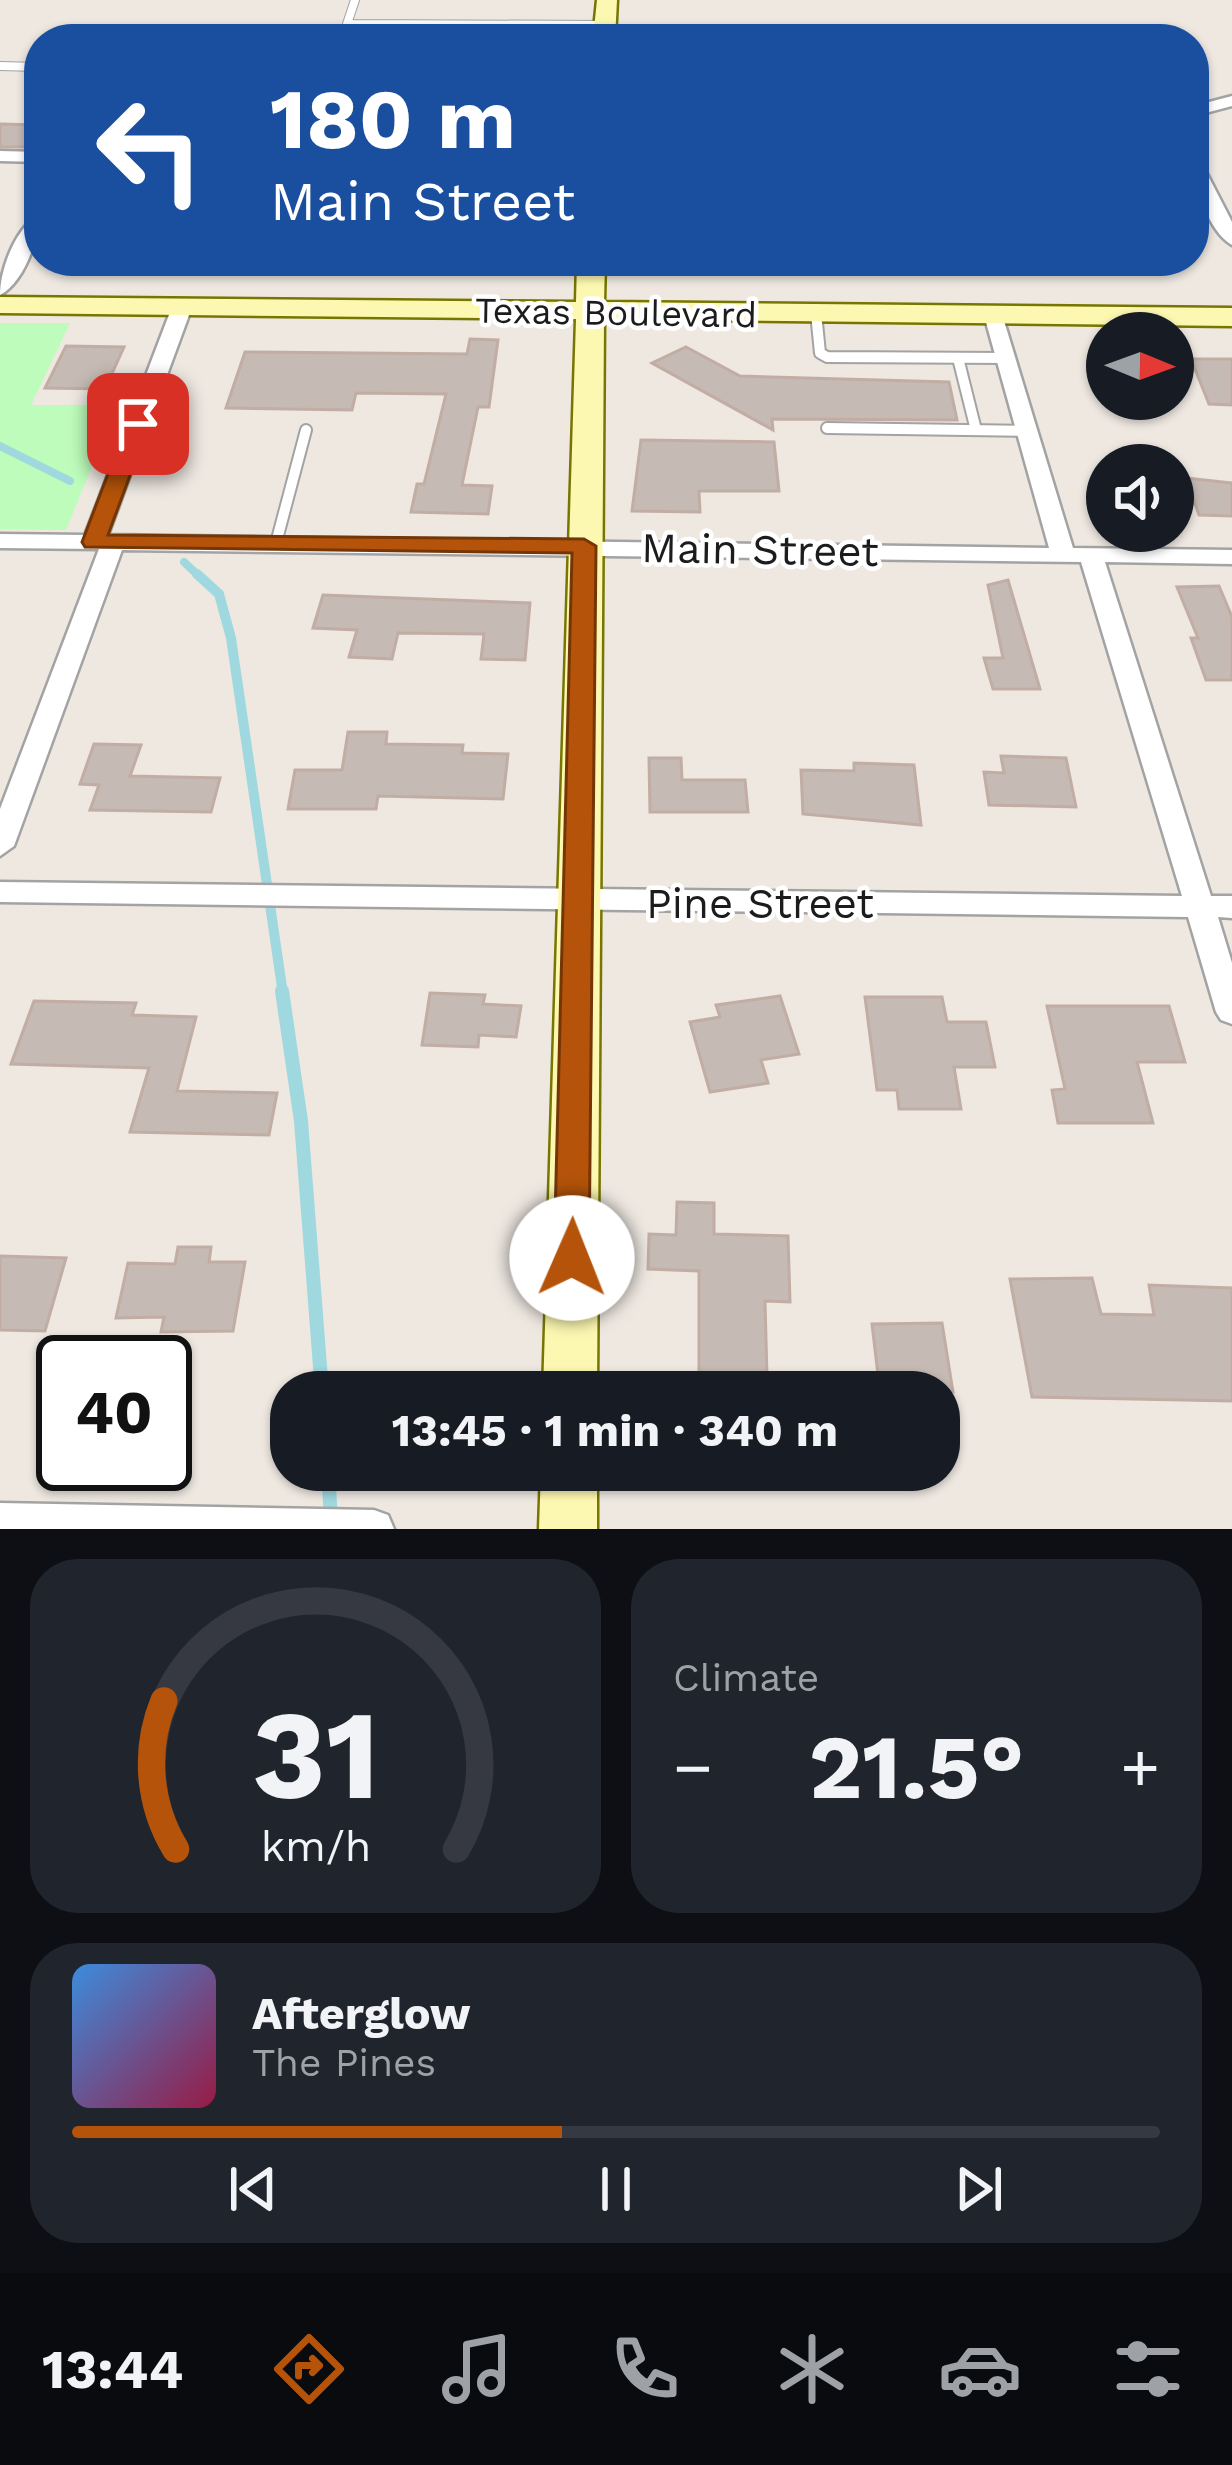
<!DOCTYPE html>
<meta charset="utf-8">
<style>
body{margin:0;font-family:"Work Sans",sans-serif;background:#20242c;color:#f1f3f6;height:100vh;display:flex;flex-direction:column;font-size:45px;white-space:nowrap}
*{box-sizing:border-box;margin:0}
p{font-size:39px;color:#9ea1a6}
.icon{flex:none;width:66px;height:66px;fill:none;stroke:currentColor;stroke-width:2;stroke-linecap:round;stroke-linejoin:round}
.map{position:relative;height:1529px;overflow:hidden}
.sheet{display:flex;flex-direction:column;gap:30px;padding:30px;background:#0d0f14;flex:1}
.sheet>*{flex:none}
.top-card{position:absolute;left:24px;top:24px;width:1185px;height:252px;border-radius:48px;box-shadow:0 3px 9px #0004;background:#1a4fa0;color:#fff;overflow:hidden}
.needle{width:78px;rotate:91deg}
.buttons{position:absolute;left:1086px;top:312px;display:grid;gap:24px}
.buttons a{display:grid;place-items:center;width:108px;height:108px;border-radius:50%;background:#171b24;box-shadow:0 3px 9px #0004;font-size:60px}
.speed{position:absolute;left:36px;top:1335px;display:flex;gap:24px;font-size:60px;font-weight:700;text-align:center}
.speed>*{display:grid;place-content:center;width:156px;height:156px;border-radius:50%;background:#171b24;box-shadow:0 3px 9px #0004;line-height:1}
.speed .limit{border:6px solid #111;border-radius:18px;background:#fff;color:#111}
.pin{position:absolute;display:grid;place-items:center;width:102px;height:102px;color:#fff;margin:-51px;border-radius:24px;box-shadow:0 6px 18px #0006}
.me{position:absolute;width:132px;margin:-66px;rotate:1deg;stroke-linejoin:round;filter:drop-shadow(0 0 9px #0008)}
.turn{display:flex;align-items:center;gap:42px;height:252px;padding:0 48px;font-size:54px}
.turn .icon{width:156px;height:156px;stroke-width:2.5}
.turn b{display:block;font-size:84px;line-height:102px}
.big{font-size:90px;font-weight:700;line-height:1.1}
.sheet .tile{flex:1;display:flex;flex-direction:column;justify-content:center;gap:18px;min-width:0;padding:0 42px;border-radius:48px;background:#20242c}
.sheet .dial{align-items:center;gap:0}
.dial svg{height:312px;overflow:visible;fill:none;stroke:#363941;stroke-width:7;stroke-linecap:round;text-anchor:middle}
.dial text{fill:#f1f3f6;stroke:none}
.song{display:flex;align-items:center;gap:36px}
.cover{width:144px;height:144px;border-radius:18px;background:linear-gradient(135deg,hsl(210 70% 55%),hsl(340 70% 35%))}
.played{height:12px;border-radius:6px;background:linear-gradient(90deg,#b45309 45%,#363941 45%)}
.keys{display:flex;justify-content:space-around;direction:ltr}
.heat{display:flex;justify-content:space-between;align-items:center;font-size:66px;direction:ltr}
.sheet .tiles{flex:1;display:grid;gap:30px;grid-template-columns:1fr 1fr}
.tile:last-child{grid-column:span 2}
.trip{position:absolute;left:270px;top:1371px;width:690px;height:120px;border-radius:48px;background:#171b24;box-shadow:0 3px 9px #0004;font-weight:700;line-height:120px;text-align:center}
.tab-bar{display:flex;height:192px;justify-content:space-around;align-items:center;background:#090b0e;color:#9ea1a6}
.tab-bar .icon{width:84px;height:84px}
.tab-bar .selected{color:#b45309}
.tab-bar b{font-size:54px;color:#f1f3f6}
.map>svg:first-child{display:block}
</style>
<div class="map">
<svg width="1232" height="1529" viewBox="0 0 1232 1529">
<rect width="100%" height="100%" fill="#eee8e1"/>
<path fill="#bdfcbb" d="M 0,323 L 70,323 L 31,405 L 117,405 L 66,530 L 0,529 Z"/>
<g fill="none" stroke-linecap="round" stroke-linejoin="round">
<g stroke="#9fd8df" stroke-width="8">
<path d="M 0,446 L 70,481"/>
<path d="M 184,562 L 200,577"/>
</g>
<path stroke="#9fd8df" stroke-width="10" d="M 197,574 L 219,594 L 231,638 L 283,994"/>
<g stroke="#9fd8df" stroke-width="14">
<path d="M 282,991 L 301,1121 L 322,1392"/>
<path d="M 328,1470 L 331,1520"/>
</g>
</g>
<g fill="#c6bab4" stroke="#c1ada3" stroke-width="3">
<path d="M 0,124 L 39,125 L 39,131 L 30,147 L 0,147 Z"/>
<path d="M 470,339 L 498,340 L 489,407 L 478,407 L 462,485 L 492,486 L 488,514 L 411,512 L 417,484 L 424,484 L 446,394 L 356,393 L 352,410 L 226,408 L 245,352 L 467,354 Z"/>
<path d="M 66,346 L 124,347 L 105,389 L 45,388 Z"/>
<path d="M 686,347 L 740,376 L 949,382 L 957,420 L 772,419 L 773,430 L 652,363 Z"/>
<path d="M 1191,359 L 1232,359 L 1232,405 L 1209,404 Z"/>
<path d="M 641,440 L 774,442 L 779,491 L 699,491 L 700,512 L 632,511 Z"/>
<path d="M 1186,478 L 1232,483 L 1232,516 L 1199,515 Z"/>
<path d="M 1008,580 L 1040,689 L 993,689 L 984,658 L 1003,658 L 988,585 Z"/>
<path d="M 1219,586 L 1232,617 L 1232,680 L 1206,680 L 1191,638 L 1198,638 L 1177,587 Z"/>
<path d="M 323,595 L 530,603 L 525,660 L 481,659 L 484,634 L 398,633 L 392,659 L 349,657 L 357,630 L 313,628 Z"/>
<path d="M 348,732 L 387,732 L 386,744 L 463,745 L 462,753 L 508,754 L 503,799 L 378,796 L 376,809 L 288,809 L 295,770 L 342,770 Z"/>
<path d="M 94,744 L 141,745 L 130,776 L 220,778 L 211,812 L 90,810 L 99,785 L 80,784 Z"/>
<path d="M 1001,756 L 1066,758 L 1076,807 L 989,805 L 984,772 L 1004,773 Z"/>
<path d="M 649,758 L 681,758 L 682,780 L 745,780 L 748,812 L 650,812 Z"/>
<path d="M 854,763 L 914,765 L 921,825 L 803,814 L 801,770 L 854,771 Z"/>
<path d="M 430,993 L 485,995 L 483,1004 L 521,1006 L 516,1037 L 479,1035 L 478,1047 L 422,1045 Z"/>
<path d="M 780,996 L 799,1054 L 761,1060 L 768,1083 L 710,1092 L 690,1022 L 720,1017 L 716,1005 Z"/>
<path d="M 865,997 L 942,997 L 947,1022 L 986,1022 L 995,1067 L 954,1067 L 961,1109 L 899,1109 L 897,1090 L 877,1090 Z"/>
<path d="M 34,1001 L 136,1003 L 132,1015 L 196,1017 L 177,1091 L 277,1093 L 269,1135 L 130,1132 L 149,1068 L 11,1064 Z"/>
<path d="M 1047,1006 L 1169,1006 L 1185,1062 L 1137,1062 L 1153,1123 L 1058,1123 L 1052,1090 L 1065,1089 Z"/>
<path d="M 677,1202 L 714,1203 L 714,1234 L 788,1236 L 790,1302 L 765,1301 L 767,1377 L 699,1374 L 699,1271 L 648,1269 L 649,1234 L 676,1235 Z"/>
<path d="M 178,1247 L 211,1247 L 209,1262 L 245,1262 L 233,1331 L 161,1332 L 164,1317 L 116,1318 L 128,1263 L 175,1264 Z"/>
<path d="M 0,1256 L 66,1258 L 45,1331 L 0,1330 Z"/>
<path d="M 1092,1278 L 1101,1314 L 1154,1315 L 1149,1285 L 1232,1288 L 1232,1401 L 1032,1397 L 1010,1279 Z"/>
<path d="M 942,1323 L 953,1392 L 880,1392 L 872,1324 Z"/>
</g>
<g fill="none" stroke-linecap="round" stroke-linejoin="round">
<defs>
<g id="lane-far1">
<path d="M 355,0 L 347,24 L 606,25"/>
<path d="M 0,66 L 39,67"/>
</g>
<g id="lane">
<path d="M 816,313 L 820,353 L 827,357 L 1006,358"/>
<path d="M 958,358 L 976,430"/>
<path d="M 827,428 L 1028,431"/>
<path d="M 276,543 L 306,430"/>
</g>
<g id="street">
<path d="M 1232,96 L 1232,106 L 1194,116 L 1194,106 Z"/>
<path d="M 0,151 L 39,152 L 39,162 L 0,161 Z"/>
<path d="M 1194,161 L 1203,166 L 1232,222 L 1232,245 C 1209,232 1194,187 1194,161 Z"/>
<path d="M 39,215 C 39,240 23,283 0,295 C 0,269 16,227 39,215 Z"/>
<path d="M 182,301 L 192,307 L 108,535 L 1049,548 L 984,315 L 1001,311 L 1073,548 L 1232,550 L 1232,564 L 1105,562 L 1211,896 L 1232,896 L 1232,918 L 1218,917 L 1232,963 L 1232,1024 L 1221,1020 L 1216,1012 L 1188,917 L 0,902 L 0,882 L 1182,896 L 1081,562 L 122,550 L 14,846 L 0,856 L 0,809 L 99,549 L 0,548 L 0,534 L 85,535 L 172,307 Z"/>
<path d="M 0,1503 L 374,1510 L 388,1515 L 394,1529 L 0,1529 Z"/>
</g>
<g id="secondary">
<path d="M 597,0 L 617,0 L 615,39 L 593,39 Z"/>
<path d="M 577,261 L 605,261 L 604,302 L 1232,308 L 1232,326 L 604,319 L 597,1392 L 543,1392 L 576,319 L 0,313 L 0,297 L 576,302 Z"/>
<path d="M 541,1470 L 597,1470 L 597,1529 L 539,1529 Z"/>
</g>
</defs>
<use href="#lane-far1" stroke="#a3a3a3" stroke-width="10"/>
<use href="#lane" stroke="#a3a3a3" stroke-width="14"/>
<use href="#street" stroke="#a3a3a3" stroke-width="5"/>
<use href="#secondary" stroke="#777600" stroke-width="5"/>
<use href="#lane-far1" stroke="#fff" stroke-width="8"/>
<use href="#lane" stroke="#fff" stroke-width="10"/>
<use href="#street" fill="#fff" fill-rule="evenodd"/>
<use href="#secondary" fill="#fdf8b1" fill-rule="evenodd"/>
</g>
<path fill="#b45309" stroke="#753606" stroke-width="3" d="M 138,418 L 149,424 L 108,535 L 584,539 L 596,546 L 589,1258 L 584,1269 L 572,1274 L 559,1269 L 554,1258 L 572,553 L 85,547 L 82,542 L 127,424 Z"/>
<g text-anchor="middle" stroke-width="9" stroke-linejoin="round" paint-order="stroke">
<g font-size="36" fill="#1c1c1c" stroke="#fff">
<text transform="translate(616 312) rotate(1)" y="13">Texas Boulevard</text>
</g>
<g font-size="42" fill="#1c1c1c" stroke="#fff">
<text transform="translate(760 549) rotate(1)" y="15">Main Street</text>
<text x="760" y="918">Pine Street</text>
</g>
</g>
</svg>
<div class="buttons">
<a><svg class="needle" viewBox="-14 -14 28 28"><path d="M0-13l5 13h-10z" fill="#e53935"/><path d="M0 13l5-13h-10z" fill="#9ea1a6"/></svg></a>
<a><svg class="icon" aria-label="sound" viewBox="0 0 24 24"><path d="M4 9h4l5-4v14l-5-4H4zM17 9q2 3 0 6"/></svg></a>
</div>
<div class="speed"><div class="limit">40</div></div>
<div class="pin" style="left:138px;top:424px;background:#d93025"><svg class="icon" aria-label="arrive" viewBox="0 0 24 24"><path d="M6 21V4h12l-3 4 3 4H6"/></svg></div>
<svg class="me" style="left:572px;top:1258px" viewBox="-20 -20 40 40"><circle r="19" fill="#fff"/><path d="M0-13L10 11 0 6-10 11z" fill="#b45309"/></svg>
<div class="trip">13:45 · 1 min · 340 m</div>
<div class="top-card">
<div class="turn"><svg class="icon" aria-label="left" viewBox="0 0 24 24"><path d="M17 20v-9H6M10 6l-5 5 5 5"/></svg><div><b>180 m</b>Main Street</div></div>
</div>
</div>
<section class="sheet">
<div class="tiles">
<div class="tile dial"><svg viewBox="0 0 100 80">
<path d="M14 69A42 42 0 1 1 86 69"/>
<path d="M14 69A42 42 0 0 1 11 31" stroke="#b45309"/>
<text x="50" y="56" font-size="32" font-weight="700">31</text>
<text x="50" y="72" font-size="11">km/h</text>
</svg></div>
<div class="tile"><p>Climate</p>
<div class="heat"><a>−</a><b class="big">21.5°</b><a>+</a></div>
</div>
<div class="tile">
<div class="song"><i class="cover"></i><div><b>Afterglow</b><p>The Pines</p></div></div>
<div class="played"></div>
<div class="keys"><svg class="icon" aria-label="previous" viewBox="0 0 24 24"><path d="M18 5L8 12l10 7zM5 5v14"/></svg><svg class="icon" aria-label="pause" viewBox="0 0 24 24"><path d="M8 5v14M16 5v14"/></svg><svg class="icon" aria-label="next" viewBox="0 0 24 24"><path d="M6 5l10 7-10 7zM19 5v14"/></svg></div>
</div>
</div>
</section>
<nav class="tab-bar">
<b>13:44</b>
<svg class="icon selected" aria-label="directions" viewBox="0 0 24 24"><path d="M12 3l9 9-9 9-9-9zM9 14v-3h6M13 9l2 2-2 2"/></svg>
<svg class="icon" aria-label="music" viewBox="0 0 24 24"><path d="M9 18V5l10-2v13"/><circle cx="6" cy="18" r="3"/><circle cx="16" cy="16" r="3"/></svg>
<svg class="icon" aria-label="phone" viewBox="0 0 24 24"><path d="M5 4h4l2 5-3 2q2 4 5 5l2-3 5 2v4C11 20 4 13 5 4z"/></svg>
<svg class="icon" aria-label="climate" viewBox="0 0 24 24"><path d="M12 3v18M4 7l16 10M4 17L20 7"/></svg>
<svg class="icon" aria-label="car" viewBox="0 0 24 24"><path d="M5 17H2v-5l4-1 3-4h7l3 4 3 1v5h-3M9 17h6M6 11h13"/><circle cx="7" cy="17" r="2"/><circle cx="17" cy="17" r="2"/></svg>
<svg class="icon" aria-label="filters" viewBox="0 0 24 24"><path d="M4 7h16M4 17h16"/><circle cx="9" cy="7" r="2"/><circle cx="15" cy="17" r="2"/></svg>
</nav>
